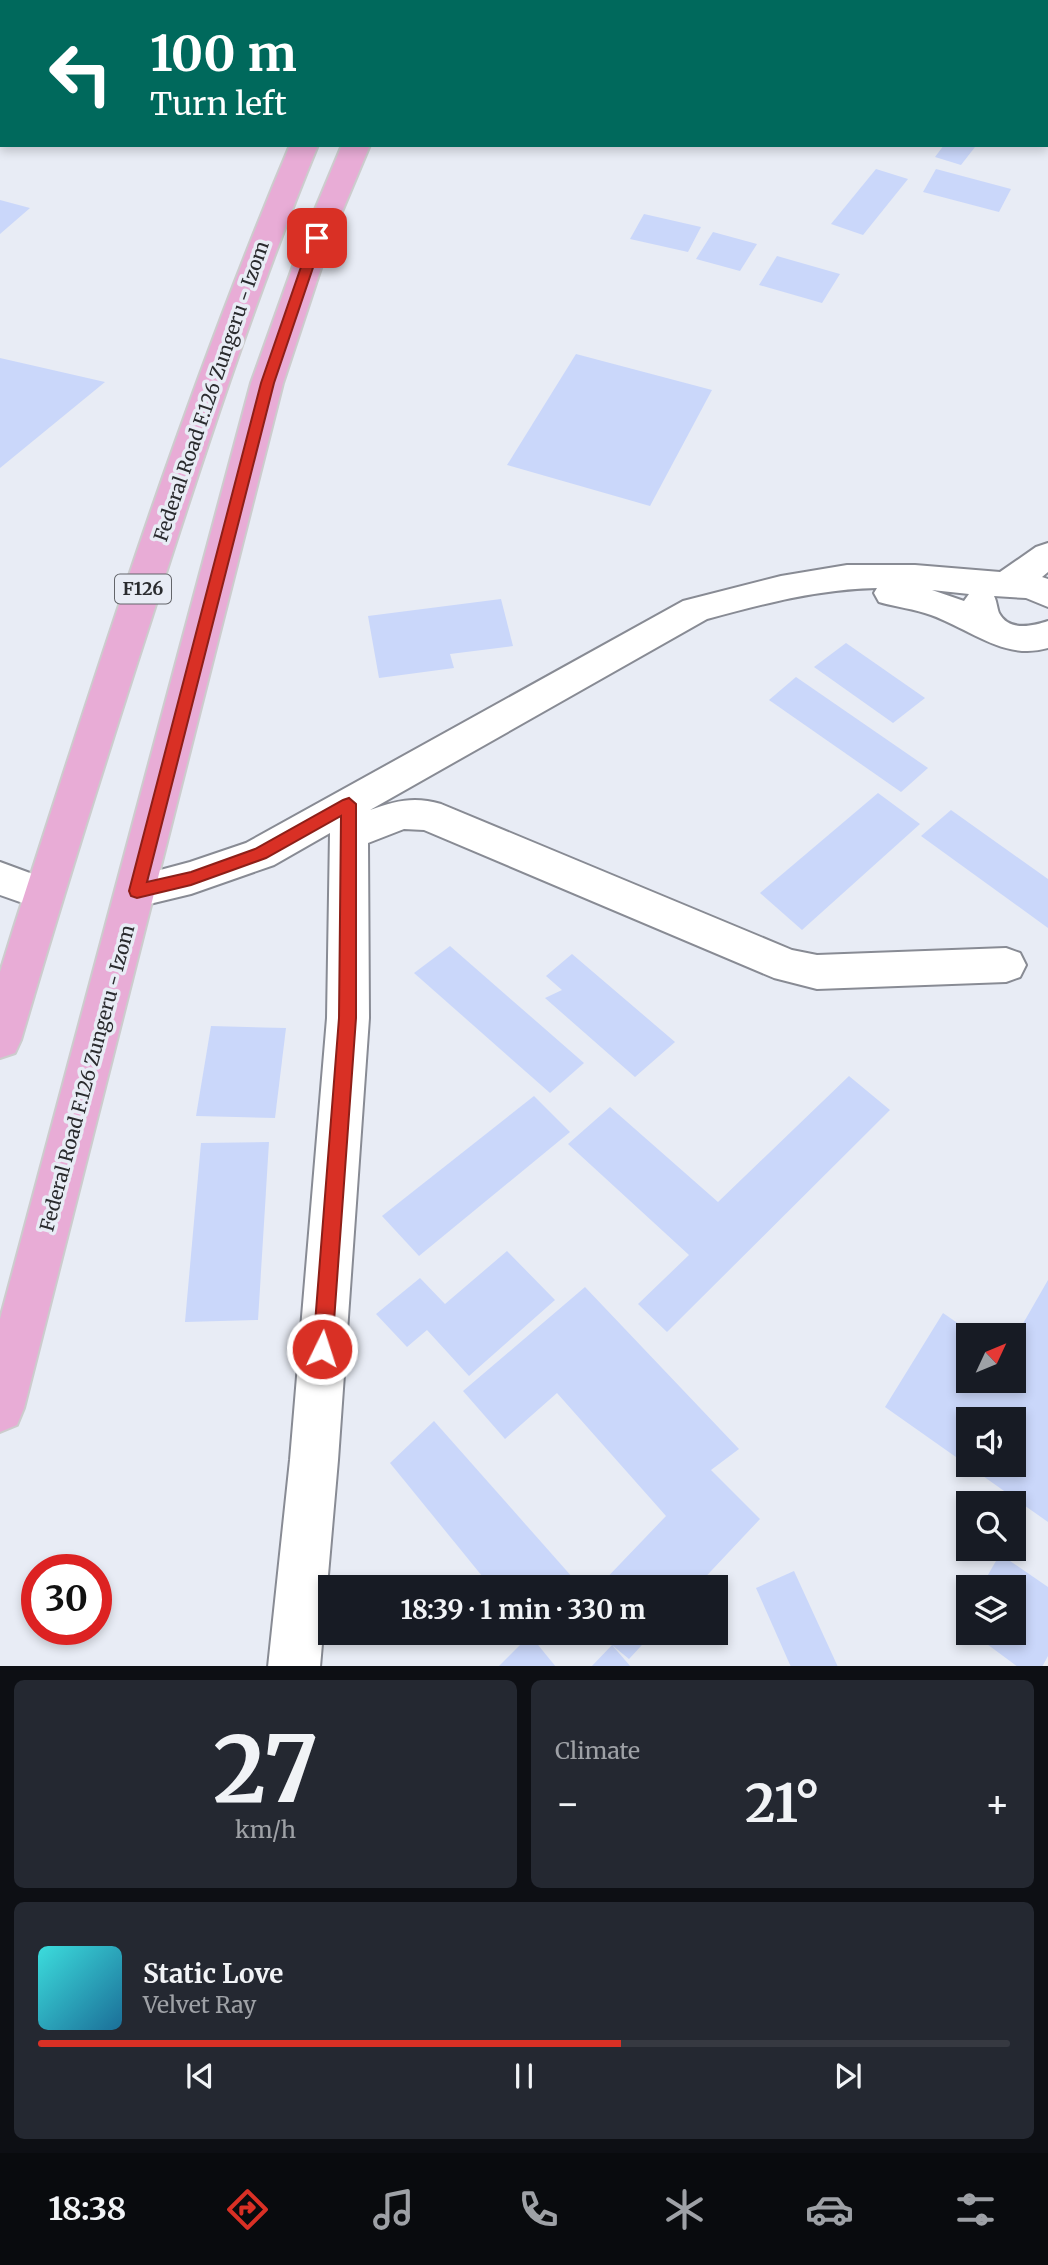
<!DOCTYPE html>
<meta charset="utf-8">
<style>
body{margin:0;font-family:Merriweather,serif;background:#242831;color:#f1f3f6;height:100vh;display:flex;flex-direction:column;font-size:26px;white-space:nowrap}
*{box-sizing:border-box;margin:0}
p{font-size:23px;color:#9ea1a6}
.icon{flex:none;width:38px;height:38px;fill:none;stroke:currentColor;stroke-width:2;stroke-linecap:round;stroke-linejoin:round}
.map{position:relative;height:1666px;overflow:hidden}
.side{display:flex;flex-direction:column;gap:14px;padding:14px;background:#0d0f14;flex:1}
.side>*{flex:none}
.guide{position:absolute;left:0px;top:0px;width:1048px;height:147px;box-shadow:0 4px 10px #0003;background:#00695c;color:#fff;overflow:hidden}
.needle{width:46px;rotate:46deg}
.buttons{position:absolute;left:956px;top:1323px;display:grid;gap:14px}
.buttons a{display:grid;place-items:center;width:70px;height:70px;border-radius:0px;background:#171b24;box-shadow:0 4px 10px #0003;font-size:35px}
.speed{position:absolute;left:21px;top:1554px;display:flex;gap:14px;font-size:35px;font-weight:700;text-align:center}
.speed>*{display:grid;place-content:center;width:91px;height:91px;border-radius:50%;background:#171b24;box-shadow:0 4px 10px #0003;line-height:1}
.speed .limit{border:10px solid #d22;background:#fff;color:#111}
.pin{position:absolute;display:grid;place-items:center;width:60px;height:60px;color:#fff;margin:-30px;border-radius:14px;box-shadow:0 4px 10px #0006}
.me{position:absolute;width:77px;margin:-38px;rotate:4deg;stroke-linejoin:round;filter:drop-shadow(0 0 5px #0008)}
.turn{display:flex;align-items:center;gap:24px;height:147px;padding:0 35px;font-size:32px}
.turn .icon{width:91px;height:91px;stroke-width:2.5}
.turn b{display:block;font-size:49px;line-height:60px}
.big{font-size:52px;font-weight:700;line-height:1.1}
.side .card{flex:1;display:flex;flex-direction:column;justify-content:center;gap:10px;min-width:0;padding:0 24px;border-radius:10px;background:#242831}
.side .dial{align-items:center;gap:0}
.dial b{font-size:91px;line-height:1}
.song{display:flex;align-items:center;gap:21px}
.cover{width:84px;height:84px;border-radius:10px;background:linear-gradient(135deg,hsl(180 70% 55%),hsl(200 70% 35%))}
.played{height:7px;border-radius:4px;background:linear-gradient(90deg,#d93025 60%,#363941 60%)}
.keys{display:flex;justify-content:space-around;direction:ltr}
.heat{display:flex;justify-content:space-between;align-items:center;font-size:38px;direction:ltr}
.side .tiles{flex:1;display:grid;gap:14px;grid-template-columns:1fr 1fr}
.card:last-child{grid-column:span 2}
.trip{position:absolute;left:318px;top:1575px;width:410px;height:70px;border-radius:0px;background:#171b24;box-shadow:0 4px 10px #0003;font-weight:700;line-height:70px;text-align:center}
.menu{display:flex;height:112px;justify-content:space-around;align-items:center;background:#090b0e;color:#9ea1a6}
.menu .icon{width:49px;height:49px}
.menu .current{color:#d93025}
.menu b{font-size:32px;color:#f1f3f6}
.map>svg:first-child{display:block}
</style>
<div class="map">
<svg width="1048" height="1667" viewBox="0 0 1048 1667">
<rect width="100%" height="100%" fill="#e8ecf5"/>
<g fill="#cad7fa" fill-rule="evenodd">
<path d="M 944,145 L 967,145 L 975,147 L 961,165 L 935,157 Z"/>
<path d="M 876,169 L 908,179 L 863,235 L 831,224 Z"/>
<path d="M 936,169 L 1011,189 L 999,212 L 923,192 Z"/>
<path d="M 0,200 L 30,208 L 0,234 Z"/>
<path d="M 644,214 L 701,227 L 688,252 L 630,239 Z"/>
<path d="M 713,232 L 757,244 L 740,271 L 696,259 Z"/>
<path d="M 777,256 L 840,274 L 822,303 L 759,285 Z"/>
<path d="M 576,354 L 712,390 L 650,506 L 507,465 Z"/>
<path d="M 0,358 L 105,382 L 0,468 Z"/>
<path d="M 501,599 L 513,646 L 450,654 L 454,668 L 379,678 L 368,616 Z"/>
<path d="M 846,643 L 925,698 L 893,723 L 814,667 Z"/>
<path d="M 796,677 L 928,768 L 901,792 L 769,700 Z"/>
<path d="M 878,793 L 920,824 L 802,930 L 760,893 Z"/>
<path d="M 951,810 L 1048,879 L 1048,928 L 921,836 Z"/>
<path d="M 450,946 L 584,1063 L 550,1093 L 414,973 Z"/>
<path d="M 572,954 L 675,1042 L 635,1077 L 545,998 L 562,990 L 546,976 Z"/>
<path d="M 211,1026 L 286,1028 L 275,1118 L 196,1116 Z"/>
<path d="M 849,1076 L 890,1110 L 667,1332 L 638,1304 L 689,1255 L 568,1144 L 610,1107 L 718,1202 Z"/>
<path d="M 534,1096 L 570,1132 L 419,1256 L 382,1216 Z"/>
<path d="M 269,1142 L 258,1320 L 185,1322 L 201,1143 Z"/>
<path d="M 507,1251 L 555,1300 L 469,1376 L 427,1330 L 407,1347 L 376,1314 L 420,1278 L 445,1304 Z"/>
<path d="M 1048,1280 L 1048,1522 L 885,1407 L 943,1313 L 975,1335 L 968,1335 L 968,1381 L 1013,1381 L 1013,1341 ZM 968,1419 L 1013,1419 L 1013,1465 L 968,1465 Z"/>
<path d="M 585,1287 L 739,1449 L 711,1470 L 760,1519 L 696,1587 L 598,1587 L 666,1516 L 557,1393 L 505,1439 L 463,1391 Z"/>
<path d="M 434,1421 L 581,1587 L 491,1587 L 390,1463 Z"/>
<path d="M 1000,1554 L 1048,1587 L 1048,1656 L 1042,1667 L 1018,1667 L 972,1633 L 1013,1633 L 1013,1587 L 981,1587 Z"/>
<path d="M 794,1571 L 838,1667 L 791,1667 L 756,1588 Z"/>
<path d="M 602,1633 L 653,1633 L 629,1659 L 612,1645 L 631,1667 L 591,1667 L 612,1645 Z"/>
<path d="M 530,1635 L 556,1667 L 498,1667 Z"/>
</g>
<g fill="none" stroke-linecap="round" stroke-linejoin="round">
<defs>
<g id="minor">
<path d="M 24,0 L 49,0 L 23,2 Z"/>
<path d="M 623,0 L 654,0 L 655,2 L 624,2 Z"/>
<rect x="979" y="0" width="24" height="2"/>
<rect x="1046" y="15" width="2" height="16"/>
<path d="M 2,23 L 2,40 L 0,41 L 0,24 Z"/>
<rect x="1046" y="90" width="2" height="16"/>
<path d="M 1048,543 L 1048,572 L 1042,577 L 1048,579 L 1048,607 L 1026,598 L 994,596 C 997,602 997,608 999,613 C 1009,632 1033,626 1048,621 L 1048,648 C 1005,661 970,629 931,615 C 915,609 896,607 879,602 L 874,593 L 877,588 C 819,589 762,604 707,619 L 370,810 C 395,801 414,796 441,804 L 792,950 L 817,955 L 1006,948 L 1020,953 L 1026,965 L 1020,977 L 1006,982 L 817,989 L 774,978 L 424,830 L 404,829 L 368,843 L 369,1018 L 338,1460 L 320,1667 L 268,1667 L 290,1460 L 327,1018 L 330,833 L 274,865 L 191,894 L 137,907 L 123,902 L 117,891 L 123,880 L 190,862 L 246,843 L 683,601 L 781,576 L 847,565 L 915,565 L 1000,572 L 1036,547 ZM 932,590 L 969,594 L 964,601 Z"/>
<path d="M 0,862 L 57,883 L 63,894 L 57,905 L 43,910 L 0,895 Z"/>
</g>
<g id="major">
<path d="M 353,0 L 377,0 L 352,2 Z"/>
<path d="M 405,0 L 429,0 L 404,2 Z"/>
<path d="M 290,145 L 318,145 C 254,301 202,460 151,620 C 106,759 62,899 21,1040 L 15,1053 L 0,1058 L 0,972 L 13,930 C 98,666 182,401 290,145 Z"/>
<path d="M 342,145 L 370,145 L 331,238 L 283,383 L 24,1408 L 17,1425 L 0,1432 L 0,1319 L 251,383 L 303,238 Z"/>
</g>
</defs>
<use href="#minor" stroke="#888b94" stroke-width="4"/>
<use href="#major" stroke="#cccccd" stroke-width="4"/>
<use href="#minor" fill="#fff" fill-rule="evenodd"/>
<use href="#major" fill="#e8acd6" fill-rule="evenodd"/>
</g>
<path fill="#d93025" stroke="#8d1f18" stroke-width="2" d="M 317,235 L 323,238 L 274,383 L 147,882 L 191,872 L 255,849 L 343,800 L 349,798 L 356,804 L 356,1018 L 332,1349 L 329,1356 L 322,1359 L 315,1356 L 313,1349 L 339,1018 L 341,816 L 266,858 L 191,885 L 137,898 L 131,896 L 129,891 L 261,383 L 311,238 Z"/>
<g text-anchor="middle" stroke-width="7" stroke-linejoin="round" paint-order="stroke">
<rect fill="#e8ecf5" stroke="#63656a" stroke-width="2" x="115" y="574.5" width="56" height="29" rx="5"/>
<g font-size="18" font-weight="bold" fill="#2a2b2e">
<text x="143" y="595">F126</text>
</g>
<g font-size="19" fill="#2a2b2e" stroke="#e8ecf5">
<text transform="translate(211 391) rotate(-71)" y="7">Federal Road F.126 Zungeru - Izom</text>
<text transform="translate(87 1078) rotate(-75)" y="7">Federal Road F.126 Zungeru - Izom</text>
</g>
</g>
</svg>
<div class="buttons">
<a><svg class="needle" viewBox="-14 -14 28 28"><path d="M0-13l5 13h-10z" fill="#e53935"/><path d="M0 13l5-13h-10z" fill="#9ea1a6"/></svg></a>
<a><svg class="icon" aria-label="sound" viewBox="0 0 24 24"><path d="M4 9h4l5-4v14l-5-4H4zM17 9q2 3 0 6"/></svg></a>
<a><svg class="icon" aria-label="search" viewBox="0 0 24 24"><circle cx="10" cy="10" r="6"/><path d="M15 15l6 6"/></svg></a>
<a><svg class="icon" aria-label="layers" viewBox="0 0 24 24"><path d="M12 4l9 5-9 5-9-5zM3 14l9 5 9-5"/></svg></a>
</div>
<div class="speed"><div class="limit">30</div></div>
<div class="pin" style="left:317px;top:238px;background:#d93025"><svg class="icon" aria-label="arrive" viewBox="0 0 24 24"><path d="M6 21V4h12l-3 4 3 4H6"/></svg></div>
<svg class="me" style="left:322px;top:1349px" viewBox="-20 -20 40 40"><circle r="17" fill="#d93025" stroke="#fff" stroke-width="3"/><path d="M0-11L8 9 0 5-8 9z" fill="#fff"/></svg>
<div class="trip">18:39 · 1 min · 330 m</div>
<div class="guide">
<div class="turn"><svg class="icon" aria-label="left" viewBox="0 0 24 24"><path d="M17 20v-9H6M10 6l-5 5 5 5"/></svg><div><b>100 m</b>Turn left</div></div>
</div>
</div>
<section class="side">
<div class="tiles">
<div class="card dial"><b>27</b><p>km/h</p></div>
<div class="card"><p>Climate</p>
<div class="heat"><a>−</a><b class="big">21°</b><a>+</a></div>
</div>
<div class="card">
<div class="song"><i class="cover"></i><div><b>Static Love</b><p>Velvet Ray</p></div></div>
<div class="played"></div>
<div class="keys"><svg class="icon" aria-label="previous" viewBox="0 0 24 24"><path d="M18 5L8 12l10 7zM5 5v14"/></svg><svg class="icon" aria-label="pause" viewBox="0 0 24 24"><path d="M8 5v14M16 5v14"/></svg><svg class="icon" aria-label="next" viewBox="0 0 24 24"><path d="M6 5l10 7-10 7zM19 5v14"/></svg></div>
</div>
</div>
</section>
<nav class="menu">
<b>18:38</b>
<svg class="icon current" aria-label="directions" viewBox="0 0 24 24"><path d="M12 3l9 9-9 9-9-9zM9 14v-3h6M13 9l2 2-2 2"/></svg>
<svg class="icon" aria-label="music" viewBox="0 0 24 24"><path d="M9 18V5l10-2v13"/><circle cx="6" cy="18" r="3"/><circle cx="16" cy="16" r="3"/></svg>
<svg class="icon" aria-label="phone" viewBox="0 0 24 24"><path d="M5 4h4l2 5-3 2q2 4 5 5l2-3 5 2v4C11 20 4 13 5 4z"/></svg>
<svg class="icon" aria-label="climate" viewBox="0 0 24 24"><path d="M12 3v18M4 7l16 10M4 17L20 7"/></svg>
<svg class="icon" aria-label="car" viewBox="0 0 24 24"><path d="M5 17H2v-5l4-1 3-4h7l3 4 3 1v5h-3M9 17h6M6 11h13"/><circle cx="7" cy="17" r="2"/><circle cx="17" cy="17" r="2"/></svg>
<svg class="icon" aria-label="filters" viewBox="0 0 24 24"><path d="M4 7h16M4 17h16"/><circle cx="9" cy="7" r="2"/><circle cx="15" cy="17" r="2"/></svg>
</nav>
